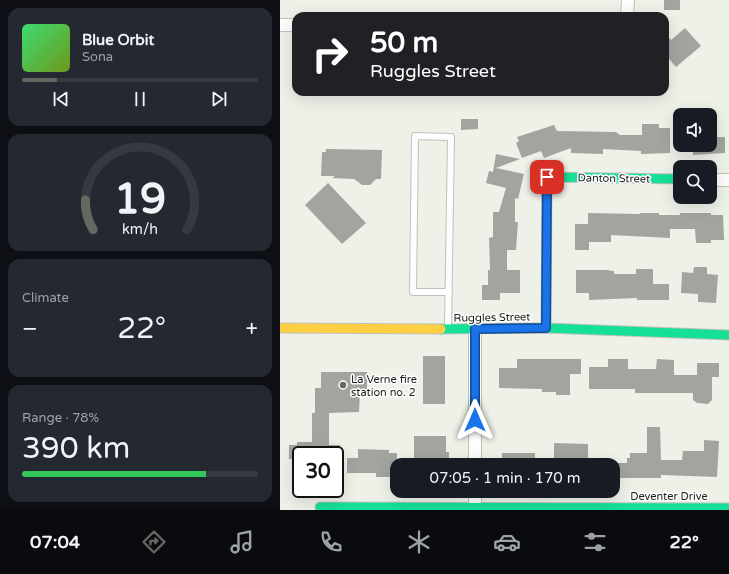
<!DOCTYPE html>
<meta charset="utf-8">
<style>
body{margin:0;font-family:"Varela Round",sans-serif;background:#242831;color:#f1f3f6;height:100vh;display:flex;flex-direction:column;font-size:15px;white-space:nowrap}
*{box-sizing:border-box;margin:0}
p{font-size:13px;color:#9ea1a6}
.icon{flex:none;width:22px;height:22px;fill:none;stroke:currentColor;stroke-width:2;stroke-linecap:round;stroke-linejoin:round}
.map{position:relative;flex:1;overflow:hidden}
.panel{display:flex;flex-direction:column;gap:8px;padding:8px;background:#0d0f14;width:280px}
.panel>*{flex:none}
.hud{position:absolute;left:12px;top:12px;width:377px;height:84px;border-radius:12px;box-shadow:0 4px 16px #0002;background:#202124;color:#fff;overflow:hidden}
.tools{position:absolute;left:393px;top:108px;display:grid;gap:8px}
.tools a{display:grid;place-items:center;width:44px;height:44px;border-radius:8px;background:#171b24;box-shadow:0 4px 16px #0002;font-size:20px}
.speed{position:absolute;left:12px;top:446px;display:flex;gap:8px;font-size:20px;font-weight:700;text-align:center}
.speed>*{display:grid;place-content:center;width:52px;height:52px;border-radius:50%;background:#171b24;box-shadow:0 4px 16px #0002;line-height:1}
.speed .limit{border:2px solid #111;border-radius:6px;background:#fff;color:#111}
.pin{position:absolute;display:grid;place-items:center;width:34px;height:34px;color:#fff;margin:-17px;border-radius:8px;box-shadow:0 2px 6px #0006}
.me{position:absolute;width:44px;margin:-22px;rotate:0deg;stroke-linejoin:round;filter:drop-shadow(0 0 3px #0008)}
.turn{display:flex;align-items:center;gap:14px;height:84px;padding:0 12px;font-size:18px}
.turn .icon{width:52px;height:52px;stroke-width:2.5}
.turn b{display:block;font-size:28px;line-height:34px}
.big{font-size:30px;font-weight:600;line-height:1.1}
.panel .widget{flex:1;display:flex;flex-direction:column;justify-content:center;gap:6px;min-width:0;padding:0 14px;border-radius:12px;background:#242831}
.panel .dial{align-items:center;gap:0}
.dial svg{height:104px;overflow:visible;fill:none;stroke:#363941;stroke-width:7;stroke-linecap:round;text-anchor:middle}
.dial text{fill:#f1f3f6;stroke:none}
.song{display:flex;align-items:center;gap:12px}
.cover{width:48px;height:48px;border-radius:6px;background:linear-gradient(135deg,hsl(140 70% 55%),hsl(80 70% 35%))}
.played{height:4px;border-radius:2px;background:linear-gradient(90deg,#646861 15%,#363941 15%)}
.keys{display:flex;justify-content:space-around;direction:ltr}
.heat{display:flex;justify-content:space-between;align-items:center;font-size:22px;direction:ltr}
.charge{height:6px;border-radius:3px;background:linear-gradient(90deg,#34c759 78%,#363941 0)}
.trip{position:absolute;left:110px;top:458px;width:230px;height:40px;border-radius:12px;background:#171b24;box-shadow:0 4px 16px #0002;font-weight:600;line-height:40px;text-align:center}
.menu{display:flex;height:64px;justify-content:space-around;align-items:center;background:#090b0e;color:#9ea1a6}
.menu .icon{width:28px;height:28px}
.menu .active{color:#646861}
.menu b{font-size:18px;color:#f1f3f6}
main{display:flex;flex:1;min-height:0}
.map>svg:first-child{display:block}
</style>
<main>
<section class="panel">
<div class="widget">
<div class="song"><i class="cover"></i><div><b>Blue Orbit</b><p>Sona</p></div></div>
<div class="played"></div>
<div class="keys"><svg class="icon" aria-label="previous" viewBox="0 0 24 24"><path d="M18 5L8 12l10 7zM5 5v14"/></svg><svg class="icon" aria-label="pause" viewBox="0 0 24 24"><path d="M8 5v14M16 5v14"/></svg><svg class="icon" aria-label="next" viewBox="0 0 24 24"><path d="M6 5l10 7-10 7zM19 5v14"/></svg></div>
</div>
<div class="widget dial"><svg viewBox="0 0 100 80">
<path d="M14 69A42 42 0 1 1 86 69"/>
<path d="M14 69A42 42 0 0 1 8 46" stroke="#646861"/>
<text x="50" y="56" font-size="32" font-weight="700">19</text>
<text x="50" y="72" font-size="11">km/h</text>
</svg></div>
<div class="widget"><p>Climate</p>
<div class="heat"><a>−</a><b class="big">22°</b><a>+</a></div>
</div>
<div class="widget"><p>Range · 78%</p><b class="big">390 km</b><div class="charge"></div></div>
</section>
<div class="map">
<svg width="449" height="510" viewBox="0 0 449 510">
<rect width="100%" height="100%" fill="#edf1e8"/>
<g fill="#a2a59f">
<rect x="384" y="0" width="16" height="10"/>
<path d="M 405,28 L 421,46 L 396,67 L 385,54 L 385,33 L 391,40 Z"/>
<path d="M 181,119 L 198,119 L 198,129 L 181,130 Z"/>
<path d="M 362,124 L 379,124 L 379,128 L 390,128 L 390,153 L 361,154 L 361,151 L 323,149 L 323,154 L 291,153 L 291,148 L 264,158 L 261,151 L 242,158 L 236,143 L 239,141 L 237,137 L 274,125 L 277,131 L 336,132 L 340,135 L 362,135 Z"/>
<path d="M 430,137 L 445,137 L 445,153 L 413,155 L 413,145 L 430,145 Z"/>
<path d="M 46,149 L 102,150 L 101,179 L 96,179 L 90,185 L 82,185 L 74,179 L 52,178 L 55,176 L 41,176 L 42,152 L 46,152 Z"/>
<path d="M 216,154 L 240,159 L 216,168 L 244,174 L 238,199 L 235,198 L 235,222 L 238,222 L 236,250 L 227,250 L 227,270 L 240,270 L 240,293 L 220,293 L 220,300 L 202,300 L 202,285 L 208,285 L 208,270 L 210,270 L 209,238 L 213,237 L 213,212 L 219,212 L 226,188 L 206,183 L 209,171 L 213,172 Z"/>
<path d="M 48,183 L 86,223 L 62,244 L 25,205 Z"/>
<path d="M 308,213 L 360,214 L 360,213 L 379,213 L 379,215 L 400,215 L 400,213 L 431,213 L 431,215 L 443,215 L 444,240 L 431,240 L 431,243 L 416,243 L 415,229 L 390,229 L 390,238 L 331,235 L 331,242 L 309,242 L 309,250 L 295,250 L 295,224 L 308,224 Z"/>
<path d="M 414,267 L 427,267 L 427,274 L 438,275 L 436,303 L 418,302 L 418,294 L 401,293 L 402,272 L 413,273 Z"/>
<path d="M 356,269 L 373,269 L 373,284 L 389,284 L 389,300 L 357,300 L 357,298 L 309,300 L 309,293 L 296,293 L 296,270 L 326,270 L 334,271 L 334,274 L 356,274 Z"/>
<rect x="143" y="356" width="22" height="48"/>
<path d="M 237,359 L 301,359 L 301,374 L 290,374 L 290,395 L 276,395 L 276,392 L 262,392 L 262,389 L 219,388 L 219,368 L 237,368 Z"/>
<path d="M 328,359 L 348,359 L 348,369 L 376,369 L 377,359 L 394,360 L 394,375 L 417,375 L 417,363 L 439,363 L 439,377 L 432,377 L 432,400 L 428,404 L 417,403 L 413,400 L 413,393 L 355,393 L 355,389 L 309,389 L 309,367 L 328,367 Z"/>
<path d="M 41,372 L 87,372 L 87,392 L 80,392 L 79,412 L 49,413 L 49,445 L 60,445 L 60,455 L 21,455 L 21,459 L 9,459 L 9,445 L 17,445 L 17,442 L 32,442 L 32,413 L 35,413 L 35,388 L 41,388 Z"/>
<path d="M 367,427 L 380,427 L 381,460 L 402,460 L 403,451 L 424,451 L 424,440 L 439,441 L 437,477 L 381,475 L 381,478 L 336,478 L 336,463 L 347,463 L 347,458 L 350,458 L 350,453 L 367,453 Z"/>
<path d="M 134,436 L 166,436 L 166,452 L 169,452 L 169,465 L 146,465 L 146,460 L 134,460 Z"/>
<path d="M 274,443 L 308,444 L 308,465 L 274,465 Z"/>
<path d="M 78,449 L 109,450 L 109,453 L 117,453 L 117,477 L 96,477 L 96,473 L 67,473 L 67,458 L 78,458 Z"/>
<rect x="222" y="453" width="33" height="12"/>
</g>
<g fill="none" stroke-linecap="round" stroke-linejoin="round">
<defs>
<path id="lane" d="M 168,328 C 169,264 170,200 171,137 L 135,136 L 133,292 L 169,292"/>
<g id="street">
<path d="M 347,16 L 348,0"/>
<path d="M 0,25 L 16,25"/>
<path d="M 430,180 L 449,180"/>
<path d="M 195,329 L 195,465"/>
<path d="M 195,510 L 195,491"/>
</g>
<g id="fast">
<path d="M 266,328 L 267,177 L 400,179"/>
<path d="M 161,329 L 266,328 L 449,335"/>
<path d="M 40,507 L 449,508"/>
</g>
<path id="slow" d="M 0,328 L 161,329"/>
</defs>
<use href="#lane" stroke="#bfc2bb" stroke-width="8"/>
<use href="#street" stroke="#bfc2bb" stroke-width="14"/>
<use href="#fast" stroke="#bfc2bb" stroke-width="11"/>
<use href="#slow" stroke="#bfc2bb" stroke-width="11"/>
<use href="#lane" stroke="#fcfdfc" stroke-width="6"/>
<use href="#street" stroke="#fcfdfc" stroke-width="12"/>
<use href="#fast" stroke="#16e098" stroke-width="9"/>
<use href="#slow" stroke="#ffcf43" stroke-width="9"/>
</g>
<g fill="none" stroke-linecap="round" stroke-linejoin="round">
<defs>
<path id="route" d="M 195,420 L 195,329 L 266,328 L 267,177"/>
</defs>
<use href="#route" stroke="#114b97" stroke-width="10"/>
<use href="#route" stroke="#1a73e8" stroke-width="7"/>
</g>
<circle fill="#646861" stroke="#fff" stroke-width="1.5" cx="63" cy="385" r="4"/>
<g text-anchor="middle" stroke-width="3" stroke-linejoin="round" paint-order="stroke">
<g font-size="11" fill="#1b1e18" stroke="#fff">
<text transform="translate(334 178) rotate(1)" y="4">Danton Street</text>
<text transform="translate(212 317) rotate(-1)" y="4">Ruggles Street</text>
<text x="389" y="500">Deventer Drive</text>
</g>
<g font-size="11" fill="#1b1e18" stroke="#fff" text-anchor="start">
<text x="71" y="383">La Verne fire<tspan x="71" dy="13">station no. 2</tspan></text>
</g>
</g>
</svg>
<div class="tools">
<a><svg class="icon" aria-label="sound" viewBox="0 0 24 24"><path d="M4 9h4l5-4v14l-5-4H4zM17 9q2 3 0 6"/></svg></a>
<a><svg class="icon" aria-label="search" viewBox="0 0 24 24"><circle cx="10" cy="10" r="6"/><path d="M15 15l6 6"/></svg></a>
</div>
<div class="speed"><div class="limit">30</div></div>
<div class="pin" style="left:267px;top:177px;background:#d93025"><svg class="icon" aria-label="arrive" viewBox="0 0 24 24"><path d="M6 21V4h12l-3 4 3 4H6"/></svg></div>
<svg class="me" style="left:195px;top:420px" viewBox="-20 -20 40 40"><path d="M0-17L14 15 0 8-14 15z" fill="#1a73e8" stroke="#fff" stroke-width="4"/></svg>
<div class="trip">07:05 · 1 min · 170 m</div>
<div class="hud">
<div class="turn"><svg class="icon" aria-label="right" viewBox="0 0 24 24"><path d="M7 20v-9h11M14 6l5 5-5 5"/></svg><div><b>50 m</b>Ruggles Street</div></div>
</div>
</div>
</main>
<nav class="menu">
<b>07:04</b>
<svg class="icon active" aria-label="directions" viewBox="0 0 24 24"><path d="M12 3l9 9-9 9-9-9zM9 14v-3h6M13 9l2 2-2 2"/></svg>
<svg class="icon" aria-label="music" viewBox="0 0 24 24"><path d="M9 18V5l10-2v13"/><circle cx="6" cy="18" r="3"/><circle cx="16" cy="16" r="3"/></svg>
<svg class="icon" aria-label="phone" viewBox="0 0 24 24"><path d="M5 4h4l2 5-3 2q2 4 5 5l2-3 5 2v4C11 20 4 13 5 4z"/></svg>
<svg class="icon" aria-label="climate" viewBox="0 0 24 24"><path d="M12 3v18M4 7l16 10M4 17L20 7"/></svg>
<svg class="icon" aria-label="car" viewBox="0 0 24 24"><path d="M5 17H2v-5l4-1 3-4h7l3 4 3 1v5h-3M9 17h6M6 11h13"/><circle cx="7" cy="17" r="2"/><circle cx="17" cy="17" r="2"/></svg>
<svg class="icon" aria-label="filters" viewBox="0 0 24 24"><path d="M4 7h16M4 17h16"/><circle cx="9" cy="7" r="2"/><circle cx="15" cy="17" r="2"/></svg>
<b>22°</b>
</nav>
